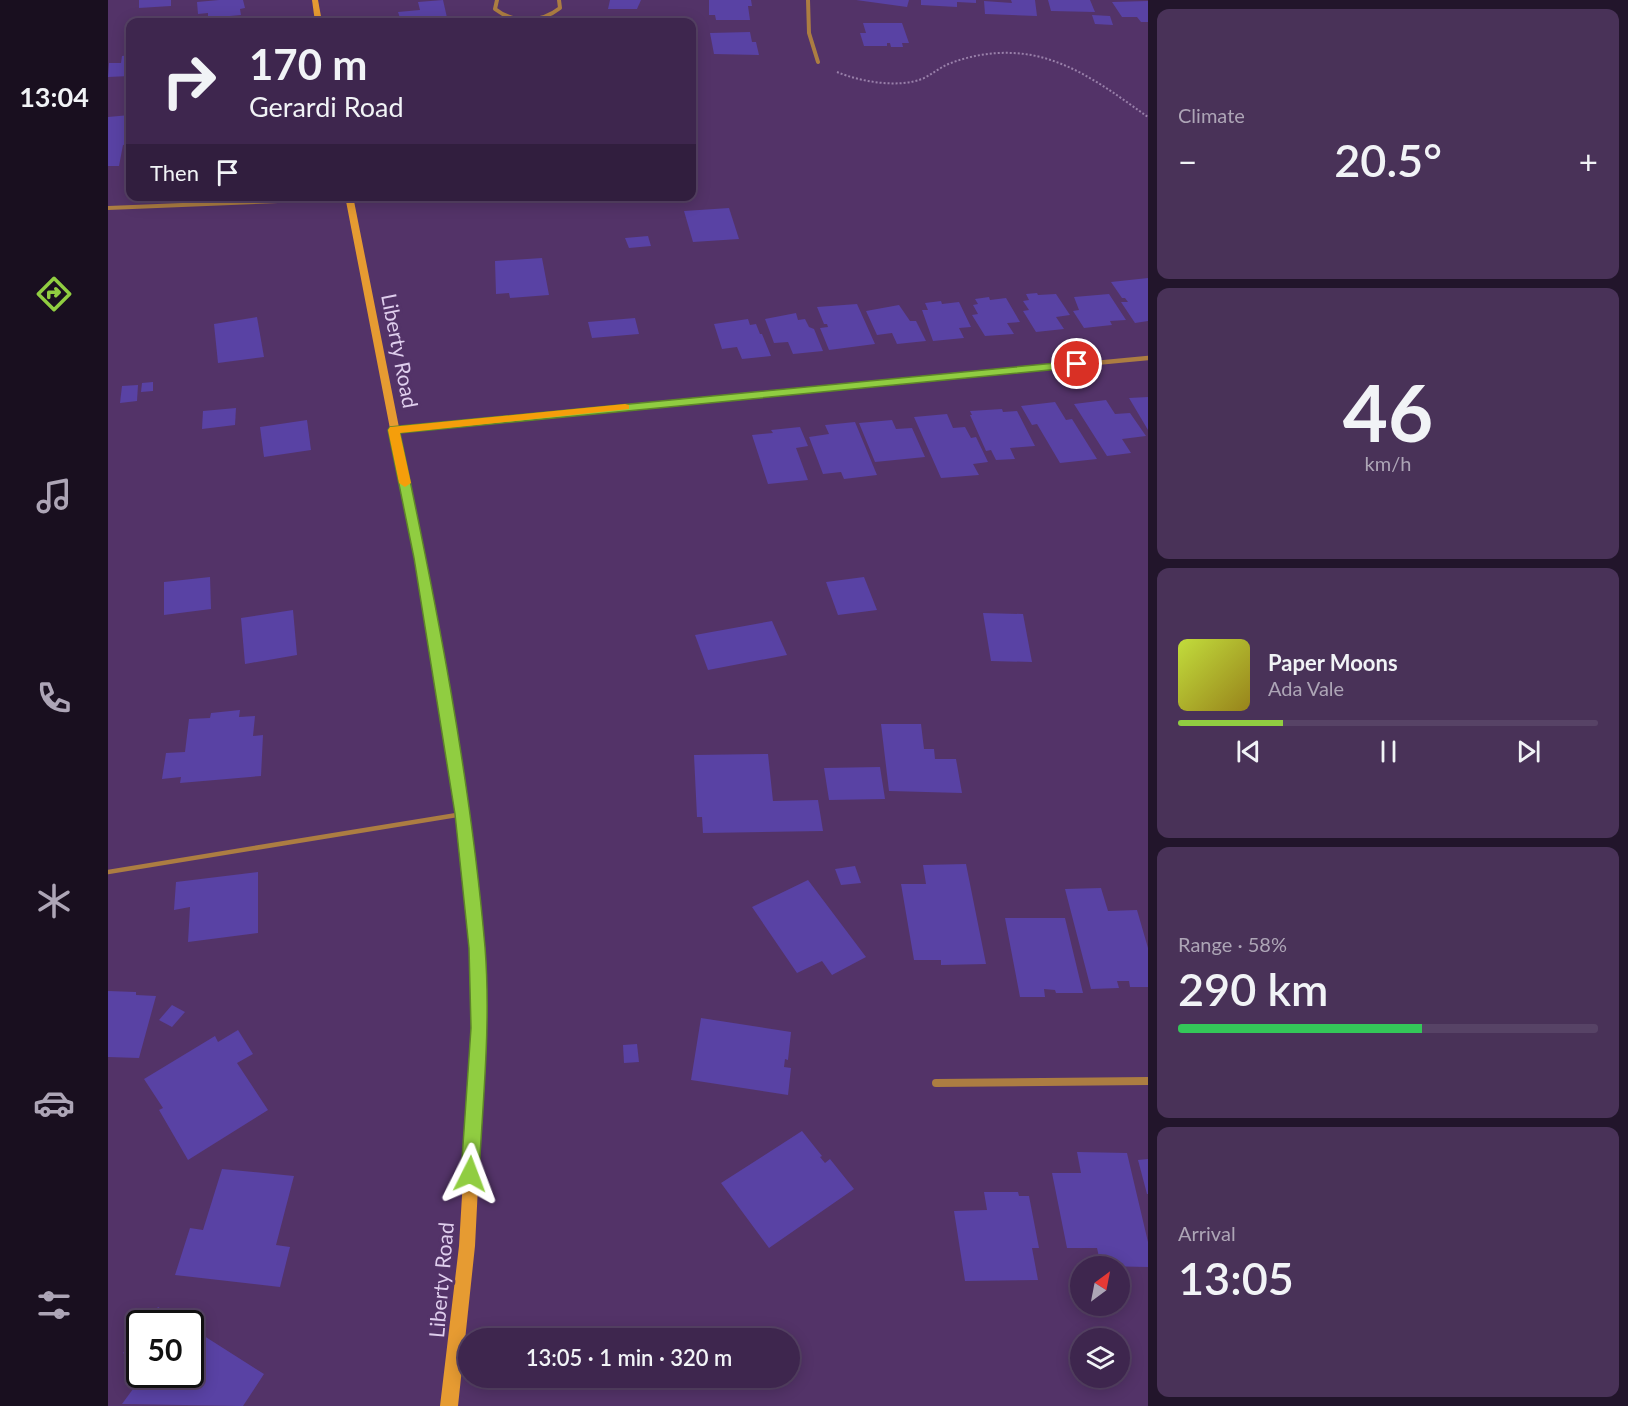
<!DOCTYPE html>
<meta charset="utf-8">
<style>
body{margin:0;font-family:Lato,sans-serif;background:#493258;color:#f1f3f6;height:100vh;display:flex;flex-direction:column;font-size:22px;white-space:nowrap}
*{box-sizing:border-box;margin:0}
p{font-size:20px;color:#ada5b6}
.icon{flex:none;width:33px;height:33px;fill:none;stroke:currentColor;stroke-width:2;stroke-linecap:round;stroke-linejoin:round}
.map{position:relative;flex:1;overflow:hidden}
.side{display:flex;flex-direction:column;gap:9px;padding:9px;background:#22152b;width:480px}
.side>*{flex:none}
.hud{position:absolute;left:18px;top:18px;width:570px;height:183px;border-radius:12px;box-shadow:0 3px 15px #0003,0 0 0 2px #574366;background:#3e264e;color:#f1f3f6;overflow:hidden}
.needle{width:39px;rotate:32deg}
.controls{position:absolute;left:962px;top:1256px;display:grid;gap:12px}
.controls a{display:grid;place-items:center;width:60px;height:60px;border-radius:50%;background:#3e264e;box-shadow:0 3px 15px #0003,0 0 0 2px #574366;font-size:30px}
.speed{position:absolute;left:18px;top:1310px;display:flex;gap:12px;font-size:30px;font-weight:700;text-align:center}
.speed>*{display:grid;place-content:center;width:78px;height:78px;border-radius:50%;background:#3e264e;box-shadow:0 3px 15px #0003,0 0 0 2px #574366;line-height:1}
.speed .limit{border:3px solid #111;border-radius:9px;background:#fff;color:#111}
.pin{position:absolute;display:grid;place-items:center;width:51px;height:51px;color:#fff;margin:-26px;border:3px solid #fff;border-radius:50%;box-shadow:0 2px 6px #0007}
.me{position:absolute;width:66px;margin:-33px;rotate:3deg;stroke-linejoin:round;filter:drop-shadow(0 0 4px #0008)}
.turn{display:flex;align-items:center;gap:21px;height:126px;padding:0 24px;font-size:27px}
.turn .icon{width:78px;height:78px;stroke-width:2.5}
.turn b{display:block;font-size:42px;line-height:51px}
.then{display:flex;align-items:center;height:57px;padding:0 24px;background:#0003;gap:12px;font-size:22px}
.big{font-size:45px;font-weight:600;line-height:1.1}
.side .widget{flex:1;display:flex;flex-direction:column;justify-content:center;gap:9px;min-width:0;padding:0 21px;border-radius:12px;background:#493258}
.side .dial{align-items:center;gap:0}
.dial b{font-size:78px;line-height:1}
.song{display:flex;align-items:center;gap:18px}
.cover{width:72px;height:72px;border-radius:9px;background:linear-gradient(135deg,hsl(70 70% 55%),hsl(50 70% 35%))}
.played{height:6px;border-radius:3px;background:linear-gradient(90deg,#90cd41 25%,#574366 25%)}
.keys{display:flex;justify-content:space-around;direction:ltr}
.heat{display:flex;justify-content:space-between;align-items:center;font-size:33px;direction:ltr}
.charge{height:9px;border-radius:4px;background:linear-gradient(90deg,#34c759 58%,#574366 0)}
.trip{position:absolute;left:350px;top:1328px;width:342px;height:60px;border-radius:30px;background:#3e264e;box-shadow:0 3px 15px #0003,0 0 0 2px #574366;font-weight:600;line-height:60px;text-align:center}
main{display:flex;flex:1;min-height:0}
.menu{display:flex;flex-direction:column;width:108px;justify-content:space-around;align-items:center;background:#190f1f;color:#ada5b6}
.menu .icon{width:42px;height:42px}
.menu .on{color:#90cd41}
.menu b{font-size:27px;color:#f1f3f6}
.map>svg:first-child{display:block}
</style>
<main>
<nav class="menu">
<b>13:04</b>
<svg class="icon on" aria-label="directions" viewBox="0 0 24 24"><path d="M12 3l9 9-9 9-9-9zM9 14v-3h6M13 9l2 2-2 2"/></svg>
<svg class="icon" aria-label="music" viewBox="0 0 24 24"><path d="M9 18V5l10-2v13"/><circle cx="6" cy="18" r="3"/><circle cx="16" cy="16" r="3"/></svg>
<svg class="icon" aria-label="phone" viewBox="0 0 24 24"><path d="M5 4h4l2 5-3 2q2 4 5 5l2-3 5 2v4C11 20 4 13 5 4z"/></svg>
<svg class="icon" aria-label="climate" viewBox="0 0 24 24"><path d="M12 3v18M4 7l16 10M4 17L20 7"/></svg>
<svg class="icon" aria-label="car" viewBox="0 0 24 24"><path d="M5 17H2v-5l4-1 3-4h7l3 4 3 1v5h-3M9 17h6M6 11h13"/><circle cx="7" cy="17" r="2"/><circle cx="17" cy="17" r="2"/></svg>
<svg class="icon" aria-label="filters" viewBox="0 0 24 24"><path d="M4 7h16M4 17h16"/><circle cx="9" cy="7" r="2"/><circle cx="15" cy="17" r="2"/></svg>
</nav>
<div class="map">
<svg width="1040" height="1406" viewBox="0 0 1040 1406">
<rect width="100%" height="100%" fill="#533368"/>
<g fill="#5942a4">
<path d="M 31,0 L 63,0 L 63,6 L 31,8 Z"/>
<path d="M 111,0 L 135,0 L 137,8 L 132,9 L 133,15 L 100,18 L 100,13 L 90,14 L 89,2 Z"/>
<path d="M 335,0 L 340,22 L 304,22 L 303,18 L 292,18 L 290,12 L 312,10 L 310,2 Z"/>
<path d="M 502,0 L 533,0 L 529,9 L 500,9 Z"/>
<path d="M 601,0 L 643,0 L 644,6 L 640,6 L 642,20 L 608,20 L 607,15 L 601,15 Z"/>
<path d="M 748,0 L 801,0 L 799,7 Z"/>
<path d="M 813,0 L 868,0 L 868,3 L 849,2 L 849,7 L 813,5 Z"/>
<path d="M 903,0 L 927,0 L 929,16 L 877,14 L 876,1 L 904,3 Z"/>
<path d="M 940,0 L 982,0 L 987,12 L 943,11 Z"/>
<path d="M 1040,1 L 1040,22 L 1033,22 L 1029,17 L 1014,17 L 1004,2 Z"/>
<path d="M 984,15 L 1002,16 L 1005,25 L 987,24 Z"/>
<path d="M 755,23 L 794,23 L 801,43 L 794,43 L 795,47 L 783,47 L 782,43 L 779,43 L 779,46 L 756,46 L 752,33 L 758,33 Z"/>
<path d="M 642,32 L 644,42 L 648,42 L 651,55 L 606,54 L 602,33 Z"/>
<path d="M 22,55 L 22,76 L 0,77 L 1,63 L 13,63 L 14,56 Z"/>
<path d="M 22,115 L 22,144 L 15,145 L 11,166 L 0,166 L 0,117 Z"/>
<path d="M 621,208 L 631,239 L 585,242 L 576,211 Z"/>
<path d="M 540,236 L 543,246 L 521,248 L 517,238 Z"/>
<path d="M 434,258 L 441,295 L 402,298 L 401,293 L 388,294 L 387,261 Z"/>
<path d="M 1040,278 L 1040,321 L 1027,323 L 1013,302 L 1020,302 L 1017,298 L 1014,298 L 1003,282 Z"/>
<path d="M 929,293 L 930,295 L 948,294 L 962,315 L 948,317 L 956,329 L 928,332 L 915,311 L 921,310 L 915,301 L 921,300 L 918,294 Z"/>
<path d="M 1001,294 L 1018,320 L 1002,321 L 1004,325 L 976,328 L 965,311 L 971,310 L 966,297 Z"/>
<path d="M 881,297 L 882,300 L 898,298 L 912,322 L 899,323 L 906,334 L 877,336 L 864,315 L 870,314 L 865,305 L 870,304 L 867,299 Z"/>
<path d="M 833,301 L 834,304 L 851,302 L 863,327 L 851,328 L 856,338 L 825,341 L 814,310 L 820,310 L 817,303 Z"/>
<path d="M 749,304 L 767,344 L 721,350 L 712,328 L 720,327 L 719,324 L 716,324 L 709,307 Z"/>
<path d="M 791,305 L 802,321 L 808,321 L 818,341 L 789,344 L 784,333 L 769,335 L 758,311 Z"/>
<path d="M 688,313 L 690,320 L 697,319 L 701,327 L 706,329 L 715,351 L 685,354 L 680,342 L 666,343 L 657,319 Z"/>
<path d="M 149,317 L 156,357 L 110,363 L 106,324 Z"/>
<path d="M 527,318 L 531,334 L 484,338 L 480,322 Z"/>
<path d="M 640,319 L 642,325 L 648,324 L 652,334 L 654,334 L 663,356 L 634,359 L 629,347 L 614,349 L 606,324 Z"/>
<path d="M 45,382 L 45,391 L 33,392 L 34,383 Z"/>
<path d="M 30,385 L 29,401 L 12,403 L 14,386 Z"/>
<path d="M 1040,397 L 1040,430 L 1021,398 Z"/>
<path d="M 998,400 L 1007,414 L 1022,413 L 1038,436 L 1014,439 L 1023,453 L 999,456 L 966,404 Z"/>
<path d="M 947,402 L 958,420 L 964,419 L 989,459 L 952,463 L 929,424 L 924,425 L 913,406 Z"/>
<path d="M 128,408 L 127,425 L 94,429 L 95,411 Z"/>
<path d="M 894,409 L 895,412 L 909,411 L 927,446 L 902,448 L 907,459 L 888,460 L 883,450 L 878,451 L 862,415 L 864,415 L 862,411 Z"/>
<path d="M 839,414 L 845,428 L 857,427 L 863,438 L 868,437 L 880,462 L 865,464 L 871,475 L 833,478 L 806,417 Z"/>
<path d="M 199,420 L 203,450 L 156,457 L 152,427 Z"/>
<path d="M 784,420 L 788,429 L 804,428 L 817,457 L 767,462 L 751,423 Z"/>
<path d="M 747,422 L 769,475 L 736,479 L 733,472 L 715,474 L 701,437 L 721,434 L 717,425 Z"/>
<path d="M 692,427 L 700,446 L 688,448 L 700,480 L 660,484 L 644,435 L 665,433 L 663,430 Z"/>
<path d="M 102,577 L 103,609 L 56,615 L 56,582 Z"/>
<path d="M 756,577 L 769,610 L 730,615 L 718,582 Z"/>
<path d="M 185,610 L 189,655 L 137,664 L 133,618 Z"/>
<path d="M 875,613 L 915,614 L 924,662 L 883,661 Z"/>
<path d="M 664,621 L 679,655 L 600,670 L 587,635 Z"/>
<path d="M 132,710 L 131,717 L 147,716 L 145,736 L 155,735 L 153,776 L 72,783 L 73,777 L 54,779 L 58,753 L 77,752 L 81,719 L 102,718 L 103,713 Z"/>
<path d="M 773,724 L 813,724 L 816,749 L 826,749 L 827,759 L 848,759 L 854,793 L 781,791 Z"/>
<path d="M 660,754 L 665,801 L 710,800 L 715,831 L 595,833 L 594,817 L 589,817 L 586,755 Z"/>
<path d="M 772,767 L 777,799 L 721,800 L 716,768 Z"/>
<path d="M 858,864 L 878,964 L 833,965 L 833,960 L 806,960 L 793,884 L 818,884 L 815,865 Z"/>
<path d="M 747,866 L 753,883 L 733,885 L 727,869 Z"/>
<path d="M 150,872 L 150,933 L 80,942 L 82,907 L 66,910 L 68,882 Z"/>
<path d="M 700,880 L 758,957 L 724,975 L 714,961 L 689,973 L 644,907 Z"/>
<path d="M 993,888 L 1000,911 L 1029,910 L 1040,948 L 1040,987 L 1022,987 L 1021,981 L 1009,981 L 1011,988 L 983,989 L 957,889 Z"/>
<path d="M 897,918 L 957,918 L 975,993 L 948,993 L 947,990 L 936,989 L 937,997 L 912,997 Z"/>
<path d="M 0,991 L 28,992 L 28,995 L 48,996 L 31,1058 L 0,1057 Z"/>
<path d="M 64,1005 L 77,1012 L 64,1027 L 51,1020 Z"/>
<path d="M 593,1018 L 683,1032 L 680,1060 L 677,1059 L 676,1067 L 683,1068 L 680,1095 L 583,1080 Z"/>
<path d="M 130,1030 L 145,1054 L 129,1063 L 160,1110 L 80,1160 L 51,1110 L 55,1108 L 36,1079 L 107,1036 L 110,1042 Z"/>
<path d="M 529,1044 L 531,1062 L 516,1063 L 515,1045 Z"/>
<path d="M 694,1131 L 714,1156 L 712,1157 L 717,1163 L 722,1159 L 746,1189 L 661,1248 L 613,1183 Z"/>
<path d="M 969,1152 L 1019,1153 L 1040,1242 L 1040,1267 L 993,1266 L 989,1248 L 959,1248 L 944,1173 L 973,1173 Z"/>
<path d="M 1040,1159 L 1040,1194 L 1039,1194 L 1030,1160 Z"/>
<path d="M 114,1169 L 186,1176 L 168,1245 L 182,1247 L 172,1287 L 67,1275 L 82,1228 L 95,1230 Z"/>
<path d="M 876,1192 L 910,1192 L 911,1196 L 921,1196 L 931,1248 L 924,1248 L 930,1280 L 857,1281 L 846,1211 L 879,1210 Z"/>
<path d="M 50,1307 L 76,1323 L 38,1323 Z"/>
<path d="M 82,1327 L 156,1374 L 135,1406 L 14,1404 L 36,1374 L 82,1374 Z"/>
<path d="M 32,1332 L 32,1364 L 15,1353 Z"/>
</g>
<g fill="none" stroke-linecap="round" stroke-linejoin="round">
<path stroke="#9980aa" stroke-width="2" stroke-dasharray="2 2" stroke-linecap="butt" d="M 729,72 C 753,82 790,88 814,79 C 823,75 830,69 838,65 C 859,56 883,52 905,53 C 957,55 1000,89 1040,117"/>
<path stroke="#ac7d42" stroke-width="4.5" d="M 0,872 L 355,814"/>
<g stroke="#ac7d42" stroke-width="4">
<path d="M 389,0 L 387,9 C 406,24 433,23 452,8 L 451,0"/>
<path d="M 700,0 L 701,33 L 710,62"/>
<path d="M 0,208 L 242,198"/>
</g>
<path stroke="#ac7d42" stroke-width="4.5" d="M 286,430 L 1040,358"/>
<path stroke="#ac7d42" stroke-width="8" d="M 828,1083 L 1040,1081"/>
<g fill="#e69b32" fill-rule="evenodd">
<path d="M 204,0 L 210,0 L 214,22 L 207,22 Z"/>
<path d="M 237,196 L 245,196 L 317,558 L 361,814 L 376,948 L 378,1028 L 367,1246 L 350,1406 L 332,1406 L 351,1246 L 364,1028 L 362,948 L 349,814 L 307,558 Z"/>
</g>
</g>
<path fill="#90cd41" stroke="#5e852a" stroke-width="1.5" d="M 969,361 L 974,364 L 972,367 L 292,433 C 328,602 362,774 377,947 C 383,1023 375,1098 371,1174 L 368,1180 L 362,1182 L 356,1180 L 353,1174 L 363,1028 L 361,948 L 347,814 L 306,558 L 280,430 L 282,427 Z"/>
<path fill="#f59e0b" d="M 517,404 L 521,405 L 521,409 L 292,433 L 303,483 L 297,487 L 291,483 L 280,430 L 282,427 Z"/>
<g text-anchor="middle" stroke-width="6" stroke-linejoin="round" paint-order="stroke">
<g font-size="21" fill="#dfceed" stroke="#533368">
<text transform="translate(291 351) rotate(79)" y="7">Liberty Road</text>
<text transform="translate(334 1280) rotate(-85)" y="7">Liberty Road</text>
</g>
</g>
</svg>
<div class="controls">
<a><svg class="needle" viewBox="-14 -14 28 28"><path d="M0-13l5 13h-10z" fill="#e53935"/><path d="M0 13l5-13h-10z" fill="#ada5b6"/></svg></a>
<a><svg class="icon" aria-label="layers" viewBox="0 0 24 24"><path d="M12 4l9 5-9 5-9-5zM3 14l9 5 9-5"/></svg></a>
</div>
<div class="speed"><div class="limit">50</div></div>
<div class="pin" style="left:969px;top:364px;background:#d93025"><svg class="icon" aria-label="arrive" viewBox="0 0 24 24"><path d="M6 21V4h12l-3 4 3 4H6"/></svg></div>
<svg class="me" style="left:362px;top:1174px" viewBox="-20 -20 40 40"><path d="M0-17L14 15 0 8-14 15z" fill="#90cd41" stroke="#fff" stroke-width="4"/></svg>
<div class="trip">13:05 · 1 min · 320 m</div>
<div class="hud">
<div class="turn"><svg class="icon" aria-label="right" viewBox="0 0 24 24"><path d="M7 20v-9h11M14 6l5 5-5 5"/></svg><div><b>170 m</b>Gerardi Road</div></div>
<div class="then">Then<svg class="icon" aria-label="arrive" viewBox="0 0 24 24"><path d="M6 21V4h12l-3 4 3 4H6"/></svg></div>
</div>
</div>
<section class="side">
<div class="widget"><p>Climate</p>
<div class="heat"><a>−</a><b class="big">20.5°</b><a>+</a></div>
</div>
<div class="widget dial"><b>46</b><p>km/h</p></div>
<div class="widget">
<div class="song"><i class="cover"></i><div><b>Paper Moons</b><p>Ada Vale</p></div></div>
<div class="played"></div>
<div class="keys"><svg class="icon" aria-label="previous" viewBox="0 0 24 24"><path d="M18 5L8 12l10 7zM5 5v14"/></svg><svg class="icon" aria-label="pause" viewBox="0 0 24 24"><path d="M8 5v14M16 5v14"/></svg><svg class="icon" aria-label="next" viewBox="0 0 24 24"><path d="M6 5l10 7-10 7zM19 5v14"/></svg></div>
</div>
<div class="widget"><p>Range · 58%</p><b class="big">290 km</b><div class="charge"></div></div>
<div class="widget"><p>Arrival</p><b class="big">13:05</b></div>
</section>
</main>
